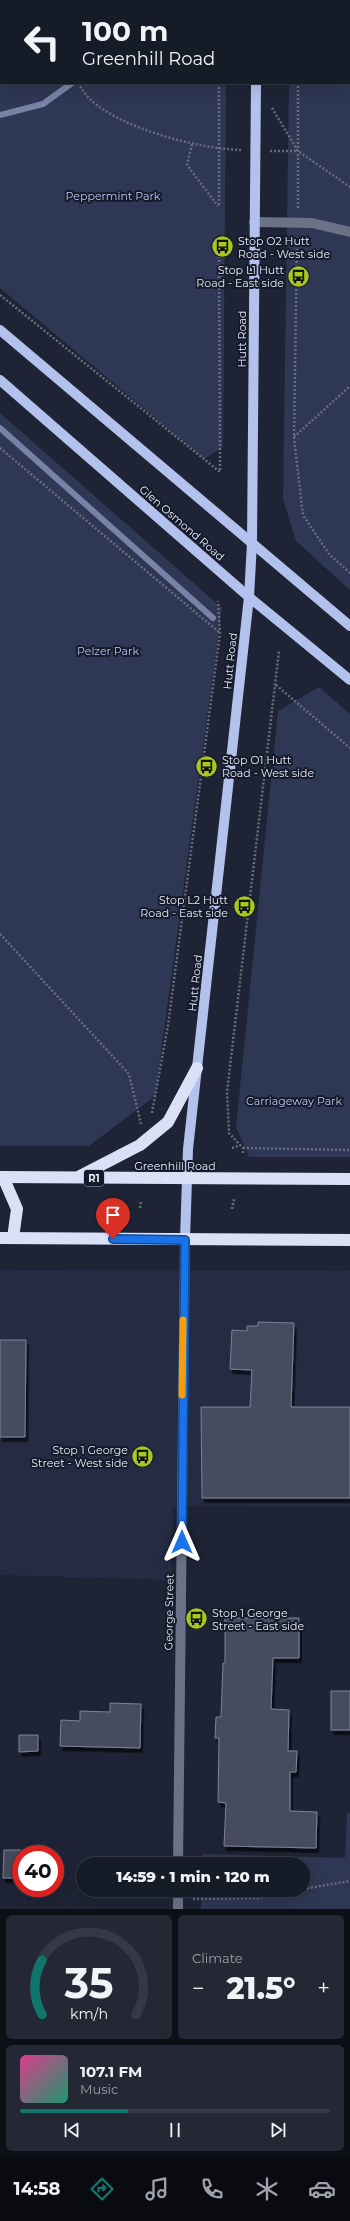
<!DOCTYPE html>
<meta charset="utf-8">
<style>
body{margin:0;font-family:Montserrat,sans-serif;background:#232834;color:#f1f3f6;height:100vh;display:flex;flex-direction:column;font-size:15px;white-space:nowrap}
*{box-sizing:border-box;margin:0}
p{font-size:13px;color:#9ea1a8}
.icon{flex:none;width:22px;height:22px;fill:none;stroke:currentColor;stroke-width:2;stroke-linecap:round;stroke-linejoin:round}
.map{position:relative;height:1909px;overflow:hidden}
.panel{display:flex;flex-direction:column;gap:6px;padding:6px;background:#0c0f16;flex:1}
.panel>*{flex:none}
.banner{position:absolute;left:0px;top:0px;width:350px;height:84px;box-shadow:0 4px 16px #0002,0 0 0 1px #353945;background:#161b28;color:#f1f3f6;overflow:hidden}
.speed{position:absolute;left:12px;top:1845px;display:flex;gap:8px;font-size:20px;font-weight:700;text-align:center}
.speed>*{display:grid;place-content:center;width:52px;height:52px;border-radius:50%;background:#161b28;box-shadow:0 4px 16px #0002,0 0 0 1px #353945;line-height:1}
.speed .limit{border:6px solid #d22;background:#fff;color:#111}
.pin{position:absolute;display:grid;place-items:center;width:34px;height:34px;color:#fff;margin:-41px -17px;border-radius:50% 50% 50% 0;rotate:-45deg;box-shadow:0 0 4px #0007}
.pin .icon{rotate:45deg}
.me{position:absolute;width:44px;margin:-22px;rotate:0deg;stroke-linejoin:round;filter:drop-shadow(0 0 3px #0008)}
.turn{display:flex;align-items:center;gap:14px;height:84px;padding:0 16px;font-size:18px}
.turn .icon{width:52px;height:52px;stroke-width:2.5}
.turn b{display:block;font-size:28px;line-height:34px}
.big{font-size:30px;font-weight:800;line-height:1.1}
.panel .card{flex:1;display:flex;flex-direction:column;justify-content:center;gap:6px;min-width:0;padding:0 14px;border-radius:6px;background:#232834}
.panel .dial{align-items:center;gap:0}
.dial svg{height:104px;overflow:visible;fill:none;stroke:#353945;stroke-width:7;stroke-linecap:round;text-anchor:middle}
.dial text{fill:#f1f3f6;stroke:none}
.song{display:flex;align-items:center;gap:12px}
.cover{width:48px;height:48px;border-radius:6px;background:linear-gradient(135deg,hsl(330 70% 55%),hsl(160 70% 35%))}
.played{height:4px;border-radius:2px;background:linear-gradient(90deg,#0f766e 35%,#353945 35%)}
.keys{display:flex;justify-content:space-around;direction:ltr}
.heat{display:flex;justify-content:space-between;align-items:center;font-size:22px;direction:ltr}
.panel .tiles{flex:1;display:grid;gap:6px;grid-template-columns:1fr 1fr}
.card:last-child{grid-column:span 2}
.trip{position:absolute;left:76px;top:1857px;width:234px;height:40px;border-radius:20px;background:#161b28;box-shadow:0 4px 16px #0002,0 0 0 1px #353945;font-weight:800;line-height:40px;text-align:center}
.dock{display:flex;height:64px;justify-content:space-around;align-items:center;background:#090b10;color:#9ea1a8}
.dock .icon{width:28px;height:28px}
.dock .on{color:#0f766e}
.dock b{font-size:18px;color:#f1f3f6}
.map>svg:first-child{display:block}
</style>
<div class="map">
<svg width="350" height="1909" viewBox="0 0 350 1909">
<defs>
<filter id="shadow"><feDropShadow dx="2.5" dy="4.5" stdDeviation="0" flood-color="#0009"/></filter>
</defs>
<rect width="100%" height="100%" fill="#1e2435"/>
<path fill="#242b43" d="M 0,1270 L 350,1271 L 350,1507 L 173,1506 L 171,1580 L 0,1575 Z"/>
<g fill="#2e3753">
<path d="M 0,0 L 227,0 L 1,1 L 1,83 L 226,83 L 223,447 L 204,459 L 0,288 Z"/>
<path d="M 290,0 L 350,0 L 350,590 L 296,541 L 283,499 L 289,83 L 349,83 L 349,1 Z"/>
<path d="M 0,413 L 222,608 L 155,1096 L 89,1146 L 0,1146 Z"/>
<path d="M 319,687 L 350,714 L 350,1157 L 249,1157 L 236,1127 L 278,711 Z"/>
<path d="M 347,1813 L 350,1813 L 350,1909 L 201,1909 L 201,1890 L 303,1890 L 303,1864 L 202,1864 L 202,1854 L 345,1858 Z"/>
</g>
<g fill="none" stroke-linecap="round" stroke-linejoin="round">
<g stroke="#7882a6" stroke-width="6">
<path d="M 349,34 L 350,34"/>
<path d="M 0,115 L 43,104 L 72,83"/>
<path d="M 0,428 L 213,618"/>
</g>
</g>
<g fill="#464c60" stroke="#7b8398" filter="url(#shadow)">
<path d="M 258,1322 L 294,1323 L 291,1407 L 350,1407 L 350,1498 L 202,1498 L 201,1407 L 250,1407 L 252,1370 L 230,1369 L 232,1330 L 247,1331 L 247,1326 L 258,1326 Z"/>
<path d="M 0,1340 L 26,1340 L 25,1437 L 0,1437 Z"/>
<path d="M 225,1618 L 299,1618 L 299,1658 L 273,1658 L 271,1709 L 289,1710 L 288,1751 L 297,1751 L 296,1772 L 290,1772 L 290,1811 L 317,1812 L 316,1848 L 224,1846 L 226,1803 L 218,1802 L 219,1738 L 215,1738 L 216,1717 L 221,1717 L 223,1663 L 225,1663 Z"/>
<rect x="331" y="1691" width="19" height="39"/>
<path d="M 110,1703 L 141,1704 L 140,1748 L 60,1746 L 61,1720 L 80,1721 L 80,1711 L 110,1712 Z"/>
<path d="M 19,1735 L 38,1735 L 38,1751 L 19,1752 Z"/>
<path d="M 4,1850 L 21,1850 L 21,1878 L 3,1878 Z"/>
</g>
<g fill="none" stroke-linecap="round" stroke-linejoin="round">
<g stroke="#686d7c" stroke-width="2.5" stroke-dasharray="2 2" stroke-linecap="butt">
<path d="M 218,0 L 218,1"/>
<path d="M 299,1 L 299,0"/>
<path d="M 0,36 L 1,37"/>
<path d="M 78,83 C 82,89 86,96 91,100 C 122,129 200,149 241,150"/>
<path d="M 219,83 L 219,207"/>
<path d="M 272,108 L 298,151 L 350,187"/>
<path d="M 192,144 L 187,165 L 218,206"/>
<path d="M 270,151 L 298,151"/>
<path d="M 298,208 L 298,83"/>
<path d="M 297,237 L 294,438 L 303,515 L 329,554 L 350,573"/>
<path d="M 219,256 L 220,472"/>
<path d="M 0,295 L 220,472"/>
<path d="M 294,437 L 350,386"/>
<path d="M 0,448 L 220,633"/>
<path d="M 276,685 L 350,748"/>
<path d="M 0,934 L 129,1074 L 141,1124"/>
<path d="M 152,1113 L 168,1025 L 220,633 L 218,601"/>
<path d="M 232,1148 L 240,1145"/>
<path d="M 243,1148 L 350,1150"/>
<path d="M 243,1153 L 243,1148 L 229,1133 L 227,1092 L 279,651"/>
<path d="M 140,1208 L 141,1201"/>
<path d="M 232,1209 L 234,1199"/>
<path d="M 303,1889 L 350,1881"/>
<path d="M 193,1899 L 258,1898 L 296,1890"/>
</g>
<g stroke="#6b7288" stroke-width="10">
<path d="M 254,222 L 312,223 L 350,232"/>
<path d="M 178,1864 L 185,1239"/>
<path d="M 178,1890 L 178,1909"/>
</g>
<g stroke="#b3c1ed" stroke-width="10">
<path d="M 255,0 L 255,1"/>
<path d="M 0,330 L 350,626"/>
<path d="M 0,380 L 249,597 L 350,680"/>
<path d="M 185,1239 L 188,1149 L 249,597 L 252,543 L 256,83"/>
</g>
<g stroke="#dae1f7" stroke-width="12">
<path d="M 80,1176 L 140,1145 L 168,1122 L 197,1068"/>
<path d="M 0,1177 L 350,1179"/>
<path d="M 3,1177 L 17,1209 L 13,1238"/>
<path d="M 0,1238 L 350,1240"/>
</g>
</g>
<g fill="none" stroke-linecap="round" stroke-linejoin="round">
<defs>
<path id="route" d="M 113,1239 L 185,1240 L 182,1542"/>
</defs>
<use href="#route" stroke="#114b97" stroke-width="10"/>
<use href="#route" stroke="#1a73e8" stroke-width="7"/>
<path stroke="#f59e0b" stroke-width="7" d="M 182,1395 L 183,1320"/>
</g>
<defs>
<symbol id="bus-disc" viewBox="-11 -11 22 22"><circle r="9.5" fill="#a7c81f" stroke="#151a2b"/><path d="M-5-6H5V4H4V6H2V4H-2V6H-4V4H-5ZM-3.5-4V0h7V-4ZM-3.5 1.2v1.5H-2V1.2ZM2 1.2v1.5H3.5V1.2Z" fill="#111"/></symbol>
</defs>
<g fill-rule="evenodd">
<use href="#bus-disc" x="210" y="234" width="25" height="25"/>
<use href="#bus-disc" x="286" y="264" width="25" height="25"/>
<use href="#bus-disc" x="194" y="754" width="25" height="25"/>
<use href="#bus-disc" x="232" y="894" width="25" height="25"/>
<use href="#bus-disc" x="130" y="1444" width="25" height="25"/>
<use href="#bus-disc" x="184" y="1606" width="25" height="25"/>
</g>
<g text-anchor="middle" stroke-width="4" stroke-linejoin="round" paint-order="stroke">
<rect fill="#151a2b" stroke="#a9adba" stroke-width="1" x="84" y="1170" width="20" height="16" rx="3"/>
<g font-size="10" font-weight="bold" fill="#e8ecf8">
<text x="94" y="1182">R1</text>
</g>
<g font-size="11" fill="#b8c6f2" stroke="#151a2b">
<text x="113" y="200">Peppermint Park</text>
<text x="108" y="655">Pelzer Park</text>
<text x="294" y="1105">Carriageway Park</text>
</g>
<g font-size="11" fill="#e8ecf8" stroke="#151a2b" text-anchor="start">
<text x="238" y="245">Stop O2 Hutt<tspan x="238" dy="13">Road - West side</tspan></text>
<text x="284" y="274" text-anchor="end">Stop L1 Hutt<tspan x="284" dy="13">Road - East side</tspan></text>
<text x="222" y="764">Stop O1 Hutt<tspan x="222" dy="13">Road - West side</tspan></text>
<text x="228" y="904" text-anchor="end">Stop L2 Hutt<tspan x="228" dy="13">Road - East side</tspan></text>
<text x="128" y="1454" text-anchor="end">Stop 1 George<tspan x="128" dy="13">Street - West side</tspan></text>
<text x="212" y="1617">Stop 1 George<tspan x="212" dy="13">Street - East side</tspan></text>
</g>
<g font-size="11" fill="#e8ecf8" stroke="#151a2b">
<text transform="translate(242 339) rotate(-90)" y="4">Hutt Road</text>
<text transform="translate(182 523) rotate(41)" y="4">Glen Osmond Road</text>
<text transform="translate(230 661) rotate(-84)" y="4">Hutt Road</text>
<text transform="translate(195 983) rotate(-84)" y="4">Hutt Road</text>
<text x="175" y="1170">Greenhill Road</text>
<text transform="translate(169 1612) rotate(-89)" y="4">George Street</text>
</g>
</g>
</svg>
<div class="speed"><div class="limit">40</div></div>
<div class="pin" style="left:113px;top:1239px;background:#d93025"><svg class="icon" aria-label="arrive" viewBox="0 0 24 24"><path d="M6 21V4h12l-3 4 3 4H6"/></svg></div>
<svg class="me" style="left:182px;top:1542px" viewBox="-20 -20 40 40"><path d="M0-17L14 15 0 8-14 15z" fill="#1a73e8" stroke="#fff" stroke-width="4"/></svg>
<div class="trip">14:59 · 1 min · 120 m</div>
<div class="banner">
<div class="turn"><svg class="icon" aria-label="left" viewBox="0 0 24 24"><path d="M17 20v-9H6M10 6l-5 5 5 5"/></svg><div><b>100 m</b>Greenhill Road</div></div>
</div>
</div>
<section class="panel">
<div class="tiles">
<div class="card dial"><svg viewBox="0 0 100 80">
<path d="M14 69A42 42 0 1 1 86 69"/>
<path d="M14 69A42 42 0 0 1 14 27" stroke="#0f766e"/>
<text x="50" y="56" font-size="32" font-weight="700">35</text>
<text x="50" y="72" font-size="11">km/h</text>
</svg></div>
<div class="card"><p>Climate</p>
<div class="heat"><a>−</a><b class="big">21.5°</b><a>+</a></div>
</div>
<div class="card">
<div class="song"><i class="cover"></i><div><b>107.1 FM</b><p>Music</p></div></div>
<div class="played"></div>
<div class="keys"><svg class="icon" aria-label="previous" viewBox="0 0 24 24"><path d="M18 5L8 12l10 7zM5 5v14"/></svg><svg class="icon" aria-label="pause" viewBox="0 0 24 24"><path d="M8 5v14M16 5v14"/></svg><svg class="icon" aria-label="next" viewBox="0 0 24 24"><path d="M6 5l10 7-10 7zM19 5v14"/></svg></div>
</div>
</div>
</section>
<nav class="dock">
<b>14:58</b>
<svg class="icon on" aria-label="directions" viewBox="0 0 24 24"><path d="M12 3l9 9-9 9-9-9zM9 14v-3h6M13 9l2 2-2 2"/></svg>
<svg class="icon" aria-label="music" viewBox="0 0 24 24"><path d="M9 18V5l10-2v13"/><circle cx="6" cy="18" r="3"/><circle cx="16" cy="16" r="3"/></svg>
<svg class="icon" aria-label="phone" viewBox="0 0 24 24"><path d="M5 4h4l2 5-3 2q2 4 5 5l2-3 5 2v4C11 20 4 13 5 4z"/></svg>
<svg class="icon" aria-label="climate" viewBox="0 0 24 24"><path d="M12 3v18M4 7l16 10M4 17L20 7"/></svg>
<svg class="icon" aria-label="car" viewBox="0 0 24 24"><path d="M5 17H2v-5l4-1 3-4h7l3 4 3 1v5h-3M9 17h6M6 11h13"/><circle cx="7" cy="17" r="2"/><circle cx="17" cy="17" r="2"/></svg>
</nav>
